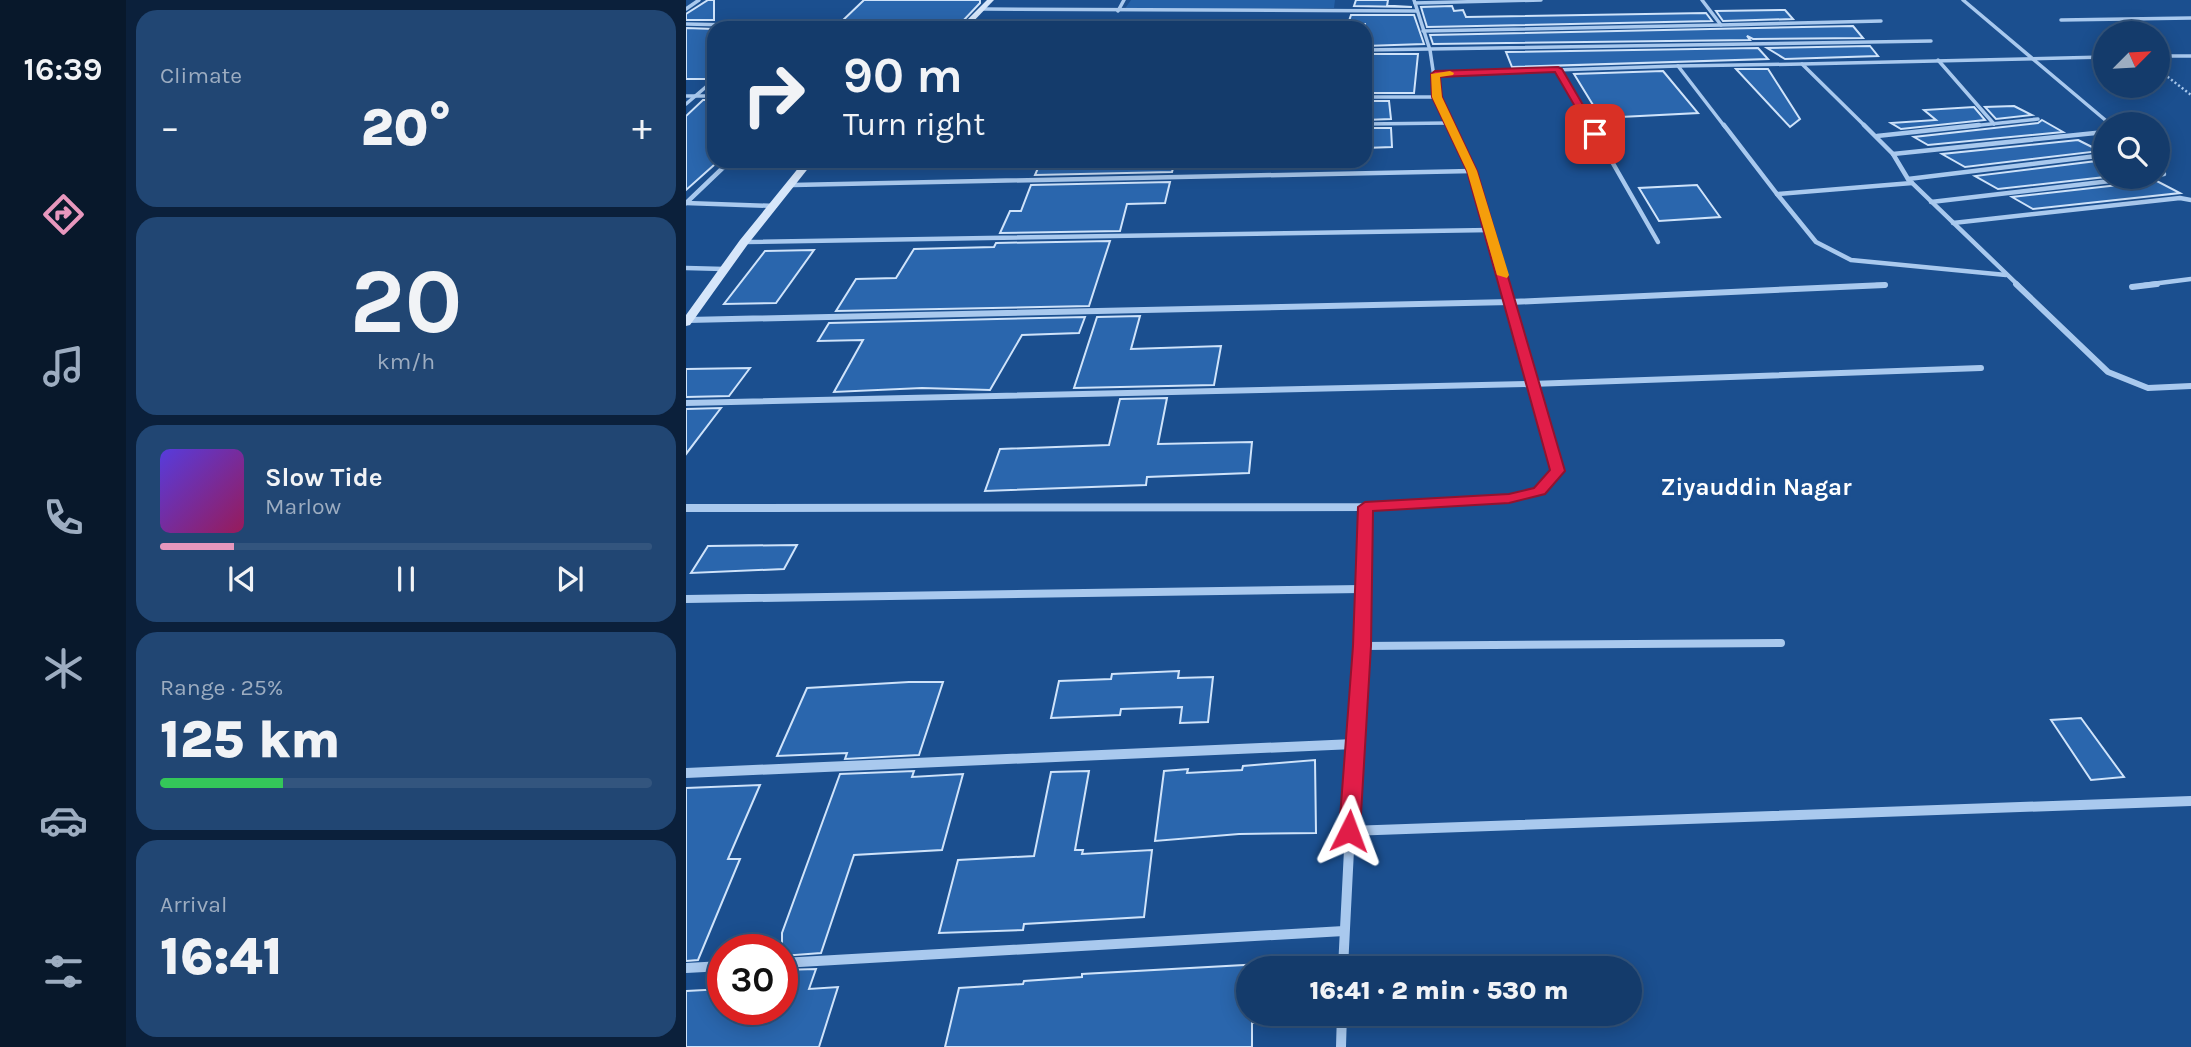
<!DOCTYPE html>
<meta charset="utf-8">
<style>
body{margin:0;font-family:Karla,sans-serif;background:#214673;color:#f1f3f6;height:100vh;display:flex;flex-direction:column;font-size:26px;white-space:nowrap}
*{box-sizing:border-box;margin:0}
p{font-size:23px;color:#9dadc1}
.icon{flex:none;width:38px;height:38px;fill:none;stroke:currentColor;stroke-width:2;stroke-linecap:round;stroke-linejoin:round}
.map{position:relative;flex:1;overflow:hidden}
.panel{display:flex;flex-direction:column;gap:10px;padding:10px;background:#0b203b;width:560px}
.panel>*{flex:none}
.top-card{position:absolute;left:21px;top:21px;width:665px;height:147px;border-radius:21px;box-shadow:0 4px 18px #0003,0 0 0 2px #33557e;background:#143b6b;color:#f1f3f6;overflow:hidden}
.needle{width:46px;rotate:66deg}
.tools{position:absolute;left:1407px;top:21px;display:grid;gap:14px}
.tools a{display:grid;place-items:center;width:77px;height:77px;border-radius:50%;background:#143b6b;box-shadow:0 4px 18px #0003,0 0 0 2px #33557e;font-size:35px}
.speed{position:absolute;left:21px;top:934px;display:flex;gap:14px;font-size:35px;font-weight:700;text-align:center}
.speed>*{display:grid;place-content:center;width:91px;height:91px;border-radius:50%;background:#143b6b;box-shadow:0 4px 18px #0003,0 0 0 2px #33557e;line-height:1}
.speed .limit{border:10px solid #d22;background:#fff;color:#111}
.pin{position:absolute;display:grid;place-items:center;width:60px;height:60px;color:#fff;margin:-30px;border-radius:14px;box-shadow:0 4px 10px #0006}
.me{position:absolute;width:77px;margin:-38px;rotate:3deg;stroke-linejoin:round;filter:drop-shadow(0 0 5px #0008)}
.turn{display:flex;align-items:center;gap:24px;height:147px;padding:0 21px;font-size:32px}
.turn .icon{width:91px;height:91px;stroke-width:2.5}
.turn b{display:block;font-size:49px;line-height:60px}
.big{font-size:52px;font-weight:800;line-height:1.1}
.panel .widget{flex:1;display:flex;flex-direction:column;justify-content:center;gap:10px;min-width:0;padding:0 24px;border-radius:21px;background:#214673}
.panel .dial{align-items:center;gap:0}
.dial b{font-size:91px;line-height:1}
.song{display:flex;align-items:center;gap:21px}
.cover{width:84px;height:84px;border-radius:10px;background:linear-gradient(135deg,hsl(250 70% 55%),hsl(330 70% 35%))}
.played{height:7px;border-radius:4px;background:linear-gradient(90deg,#e797bd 15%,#33557e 15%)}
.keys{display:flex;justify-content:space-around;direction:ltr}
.heat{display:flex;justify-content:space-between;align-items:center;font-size:38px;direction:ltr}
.charge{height:10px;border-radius:5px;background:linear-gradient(90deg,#34c759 25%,#33557e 0)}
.trip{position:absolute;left:550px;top:956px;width:406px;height:70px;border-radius:35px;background:#143b6b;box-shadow:0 4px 18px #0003,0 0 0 2px #33557e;font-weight:800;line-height:70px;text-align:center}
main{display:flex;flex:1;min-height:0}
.tab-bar{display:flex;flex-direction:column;width:126px;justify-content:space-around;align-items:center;background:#08182b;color:#9dadc1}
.tab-bar .icon{width:49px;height:49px}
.tab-bar .selected{color:#e797bd}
.tab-bar b{font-size:32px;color:#f1f3f6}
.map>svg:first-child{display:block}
</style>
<main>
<nav class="tab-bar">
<b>16:39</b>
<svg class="icon selected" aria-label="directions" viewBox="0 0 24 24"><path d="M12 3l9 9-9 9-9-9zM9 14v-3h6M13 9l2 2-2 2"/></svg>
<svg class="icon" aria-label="music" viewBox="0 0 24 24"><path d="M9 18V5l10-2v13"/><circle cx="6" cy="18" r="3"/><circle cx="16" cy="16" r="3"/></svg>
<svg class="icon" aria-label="phone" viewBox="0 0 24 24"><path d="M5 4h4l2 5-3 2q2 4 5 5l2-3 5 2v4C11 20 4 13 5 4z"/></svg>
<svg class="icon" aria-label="climate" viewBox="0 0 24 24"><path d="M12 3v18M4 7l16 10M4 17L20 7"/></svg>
<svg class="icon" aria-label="car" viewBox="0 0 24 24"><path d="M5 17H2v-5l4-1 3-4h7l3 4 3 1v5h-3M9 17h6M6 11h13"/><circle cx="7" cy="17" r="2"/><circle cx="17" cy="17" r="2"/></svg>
<svg class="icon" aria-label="filters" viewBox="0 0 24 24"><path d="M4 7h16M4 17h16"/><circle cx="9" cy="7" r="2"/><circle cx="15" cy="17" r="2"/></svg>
</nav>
<section class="panel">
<div class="widget"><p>Climate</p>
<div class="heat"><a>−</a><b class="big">20°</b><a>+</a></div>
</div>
<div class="widget dial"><b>20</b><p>km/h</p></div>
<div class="widget">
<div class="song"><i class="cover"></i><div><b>Slow Tide</b><p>Marlow</p></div></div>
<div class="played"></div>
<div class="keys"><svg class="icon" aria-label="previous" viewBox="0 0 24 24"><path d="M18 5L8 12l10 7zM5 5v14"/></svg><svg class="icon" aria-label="pause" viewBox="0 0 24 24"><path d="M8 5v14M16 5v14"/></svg><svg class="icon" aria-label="next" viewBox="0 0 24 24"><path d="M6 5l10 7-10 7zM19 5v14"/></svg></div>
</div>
<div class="widget"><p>Range · 25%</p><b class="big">125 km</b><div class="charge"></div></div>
<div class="widget"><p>Arrival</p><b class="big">16:41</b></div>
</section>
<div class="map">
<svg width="1505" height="1047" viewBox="0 0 1505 1047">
<rect width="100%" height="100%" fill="#1b4f8f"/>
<path fill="#2461a8" d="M 445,0 L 649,0 L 648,8 L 438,10 Z"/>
<g fill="#2a66ad" stroke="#cfe3fa" stroke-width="2">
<path d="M 22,0 L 28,0 L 28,20 L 0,20 L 0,14 Z"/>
<path d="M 178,0 L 294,0 L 294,3 L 276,22 L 154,23 Z"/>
<path d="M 670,0 L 702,0 L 701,6 L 726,7 L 668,6 Z"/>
<path d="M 766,6 L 768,11 L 777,10 L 780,17 L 1020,13 L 1026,21 L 741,27 L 735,7 Z"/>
<path d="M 1099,10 L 1107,19 L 1037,21 L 1030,11 Z"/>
<path d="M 665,15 L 728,15 L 738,44 L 679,46 L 679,24 L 662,24 Z"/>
<path d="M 1167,26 L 1177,38 L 1067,39 L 1061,36 L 1064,40 L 747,44 L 744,35 Z"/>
<path d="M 0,28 L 28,29 L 28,76 L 23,79 L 0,79 Z"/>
<path d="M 1184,46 L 1192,56 L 1099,59 L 1081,48 Z"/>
<path d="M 1072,48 L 1082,59 L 826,67 L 820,52 Z"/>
<path d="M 679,54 L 732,54 L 728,93 L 679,93 Z"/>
<path d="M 1050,69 L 1082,69 L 1114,119 L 1104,127 Z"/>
<path d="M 977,71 L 1012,113 L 915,118 L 888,74 Z"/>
<path d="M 17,100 L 28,100 L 28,165 L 0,190 L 0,116 Z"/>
<path d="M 679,101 L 703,101 L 705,119 L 679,120 Z"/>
<path d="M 1328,106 L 1346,115 L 1310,119 L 1299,107 Z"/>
<path d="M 1288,107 L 1299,120 L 1215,129 L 1205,123 L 1250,120 L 1238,110 Z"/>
<path d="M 1356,120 L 1377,132 L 1242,145 L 1228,137 L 1352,123 Z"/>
<path d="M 679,128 L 705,128 L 706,147 L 679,148 Z"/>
<path d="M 1392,140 L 1414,151 L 1279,167 L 1256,154 Z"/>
<path d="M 1419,160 L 1419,177 L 1312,189 L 1289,176 Z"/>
<path d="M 355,161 L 489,161 L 486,172 L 349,175 Z"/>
<path d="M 1463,177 L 1494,193 L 1347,209 L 1326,197 L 1459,182 Z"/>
<path d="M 484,182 L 479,203 L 441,204 L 434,231 L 314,233 L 324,211 L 335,211 L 345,185 Z"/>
<path d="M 1011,185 L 1034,217 L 973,221 L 953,188 Z"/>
<path d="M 424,241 L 403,306 L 150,311 L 170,279 L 210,278 L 228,249 L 308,247 L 310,243 Z"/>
<path d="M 128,250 L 90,303 L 38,304 L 79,251 Z"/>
<path d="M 454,316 L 445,349 L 535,346 L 528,385 L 388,388 L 411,317 Z"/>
<path d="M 399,317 L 393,333 L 336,335 L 304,390 L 236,388 L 148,392 L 177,340 L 132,341 L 143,323 Z"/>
<path d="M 64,368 L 43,396 L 0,397 L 0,369 Z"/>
<path d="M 481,398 L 472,444 L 566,442 L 563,473 L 461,477 L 460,485 L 299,491 L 314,449 L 423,445 L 434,399 Z"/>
<path d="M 35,408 L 0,454 L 0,409 Z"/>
<path d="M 111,545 L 98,569 L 5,573 L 22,546 Z"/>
<path d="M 493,671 L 492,678 L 527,677 L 522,722 L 494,723 L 496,707 L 435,709 L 434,715 L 365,718 L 373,681 L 425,679 L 426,674 Z"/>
<path d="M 223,682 L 257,682 L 233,755 L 159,759 L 161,753 L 91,756 L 121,688 Z"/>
<path d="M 1395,718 L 1438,777 L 1405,780 L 1365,720 Z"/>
<path d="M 629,760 L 630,833 L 553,834 L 469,841 L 478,771 L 502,769 L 501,773 L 556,770 L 557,766 Z"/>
<path d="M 228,771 L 226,777 L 277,774 L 256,850 L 168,855 L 135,953 L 96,956 L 96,933 L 154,774 Z"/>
<path d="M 403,771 L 389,850 L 397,850 L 396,854 L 466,850 L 458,917 L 338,924 L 337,930 L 253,933 L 272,860 L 348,856 L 365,772 Z"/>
<path d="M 74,785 L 42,859 L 54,859 L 12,960 L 0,961 L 0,788 Z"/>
<path d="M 640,958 L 640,968 L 562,968 L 562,1013 L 641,1013 L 641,1019 L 566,1023 L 566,1047 L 259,1047 L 273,988 L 337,984 L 338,981 L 396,977 L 396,974 L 576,964 L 576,961 Z"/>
<path d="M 130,969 L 123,989 L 152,987 L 133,1047 L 0,1047 L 0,991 L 37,989 L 37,1010 L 96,1010 L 96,970 Z"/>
</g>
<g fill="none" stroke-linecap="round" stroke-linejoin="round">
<path stroke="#a9c9ee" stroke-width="2.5" stroke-dasharray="2 2.5" stroke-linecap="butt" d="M 1478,74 L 1505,95"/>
<g stroke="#a9c9ee" stroke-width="3.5">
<path d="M 728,0 L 744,50 L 751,97 L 765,127"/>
<path d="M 1016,0 L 1035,25 L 1195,21"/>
<path d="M 1277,0 L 1424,124"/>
<path d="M 729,3 L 855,0"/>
<path d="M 0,9 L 13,0"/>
<path d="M 296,9 L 731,11"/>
<path d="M 432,11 L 438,0"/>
<path d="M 1375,20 L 1505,18"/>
<path d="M 0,24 L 89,26"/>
<path d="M 87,28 L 278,26"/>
<path d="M 737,31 L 1035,25"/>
<path d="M 679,50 L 1245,41"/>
<path d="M 1472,56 L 1505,56"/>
<path d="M 1252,60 L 1308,124"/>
<path d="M 872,69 L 906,127"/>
<path d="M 749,74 L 992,66"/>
<path d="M 0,96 L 28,96"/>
<path d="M 679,97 L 751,97"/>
<path d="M 0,104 L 28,80"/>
<path d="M 679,124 L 762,123"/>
<path d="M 1039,127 L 992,66 L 1116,64"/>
<path d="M 1180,127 L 1116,64 L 1419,57"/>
<path d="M 1276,127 L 1352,119"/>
</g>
<g stroke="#a9c9ee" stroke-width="4.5">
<path d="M 764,125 L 786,171 L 820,285"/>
<path d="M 905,125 L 972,242"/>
<path d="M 1038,125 L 1091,194 L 1226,183"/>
<path d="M 1178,125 L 1207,154 L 1222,179 L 1332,285"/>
<path d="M 1191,136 L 1293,125"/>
<path d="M 1207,154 L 1419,132"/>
<path d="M 1472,175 L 1478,174"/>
<path d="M 1222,179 L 1419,155"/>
<path d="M 107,185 L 786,171"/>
<path d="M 1091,194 L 1130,242 L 1165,260 L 1320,275"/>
<path d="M 1245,202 L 1458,177"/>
<path d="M 0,203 L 89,206"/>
<path d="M 0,203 L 44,161"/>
<path d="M 1267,223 L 1494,198 L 1505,200"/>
<path d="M 58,242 L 804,230"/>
<path d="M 0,268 L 38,269"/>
<path d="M 1190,285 L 1199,285"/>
<path d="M 1458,285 L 1505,279"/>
</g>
<g stroke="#a9c9ee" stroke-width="6">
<path d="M 820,284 L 845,384 L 872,471 L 859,484"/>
<path d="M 1330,284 L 1422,372 L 1462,388 L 1505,386"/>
<path d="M 1446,287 L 1471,284"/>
<path d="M 2,320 L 825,302 L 1199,285"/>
<path d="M 0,403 L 845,384 L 1295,368"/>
</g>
<g stroke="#a9c9ee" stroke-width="8">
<path d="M 0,508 L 679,507 L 823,499 L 853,491 L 861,483"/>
<path d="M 0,599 L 676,589"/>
<path d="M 676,646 L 1095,643"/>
<path d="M 669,734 L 676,646 L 679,507"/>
</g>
<g stroke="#a9c9ee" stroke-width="10">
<path d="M 0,773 L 668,744"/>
<path d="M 663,831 L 1505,801"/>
<path d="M 96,963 L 658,931"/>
<path d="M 0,968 L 37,966"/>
<path d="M 657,968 L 669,732"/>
<path d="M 655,1047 L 656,1013"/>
</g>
<g fill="#d6e6fa" fill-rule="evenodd">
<path d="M 301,0 L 308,0 L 281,28 L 273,28 Z"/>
<path d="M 118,161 L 128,161 L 62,244 L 4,325 L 0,326 L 0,315 L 54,240 Z"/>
</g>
</g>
<path fill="#e11d48" stroke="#92132f" stroke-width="2" d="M 872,67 L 876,69 L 914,134 L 913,136 L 905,134 L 869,72 L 754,77 L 756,97 L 791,171 L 879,471 L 859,494 L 823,503 L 687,511 L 685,646 L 674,831 L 671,837 L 663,839 L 656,837 L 653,831 L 667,646 L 672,507 L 679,502 L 823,494 L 848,488 L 864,470 L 781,171 L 746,97 L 745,74 L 749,71 Z"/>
<path fill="#f59e0b" d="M 764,71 L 768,73 L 767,75 L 754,77 L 756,97 L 791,171 L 823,275 L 821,278 L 811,275 L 781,171 L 746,97 L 745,74 Z"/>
<g text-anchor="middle" stroke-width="7" stroke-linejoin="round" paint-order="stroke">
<g font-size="24" font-weight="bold" fill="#fff" stroke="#1b4f8f">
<text x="1070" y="495">Ziyauddin Nagar</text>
</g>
</g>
</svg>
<div class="tools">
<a><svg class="needle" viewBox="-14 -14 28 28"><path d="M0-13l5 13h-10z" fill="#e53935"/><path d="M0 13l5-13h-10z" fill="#9dadc1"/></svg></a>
<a><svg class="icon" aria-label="search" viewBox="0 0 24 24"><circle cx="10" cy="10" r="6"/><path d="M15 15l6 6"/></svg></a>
</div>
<div class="speed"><div class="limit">30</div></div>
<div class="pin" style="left:909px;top:134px;background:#d93025"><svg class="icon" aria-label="arrive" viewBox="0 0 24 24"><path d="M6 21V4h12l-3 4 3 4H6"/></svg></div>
<svg class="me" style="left:663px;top:831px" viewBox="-20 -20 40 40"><path d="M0-17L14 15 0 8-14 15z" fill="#e11d48" stroke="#fff" stroke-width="4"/></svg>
<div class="trip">16:41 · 2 min · 530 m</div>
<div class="top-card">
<div class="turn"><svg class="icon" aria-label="right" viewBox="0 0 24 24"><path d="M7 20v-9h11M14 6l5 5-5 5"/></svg><div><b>90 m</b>Turn right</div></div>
</div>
</div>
</main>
